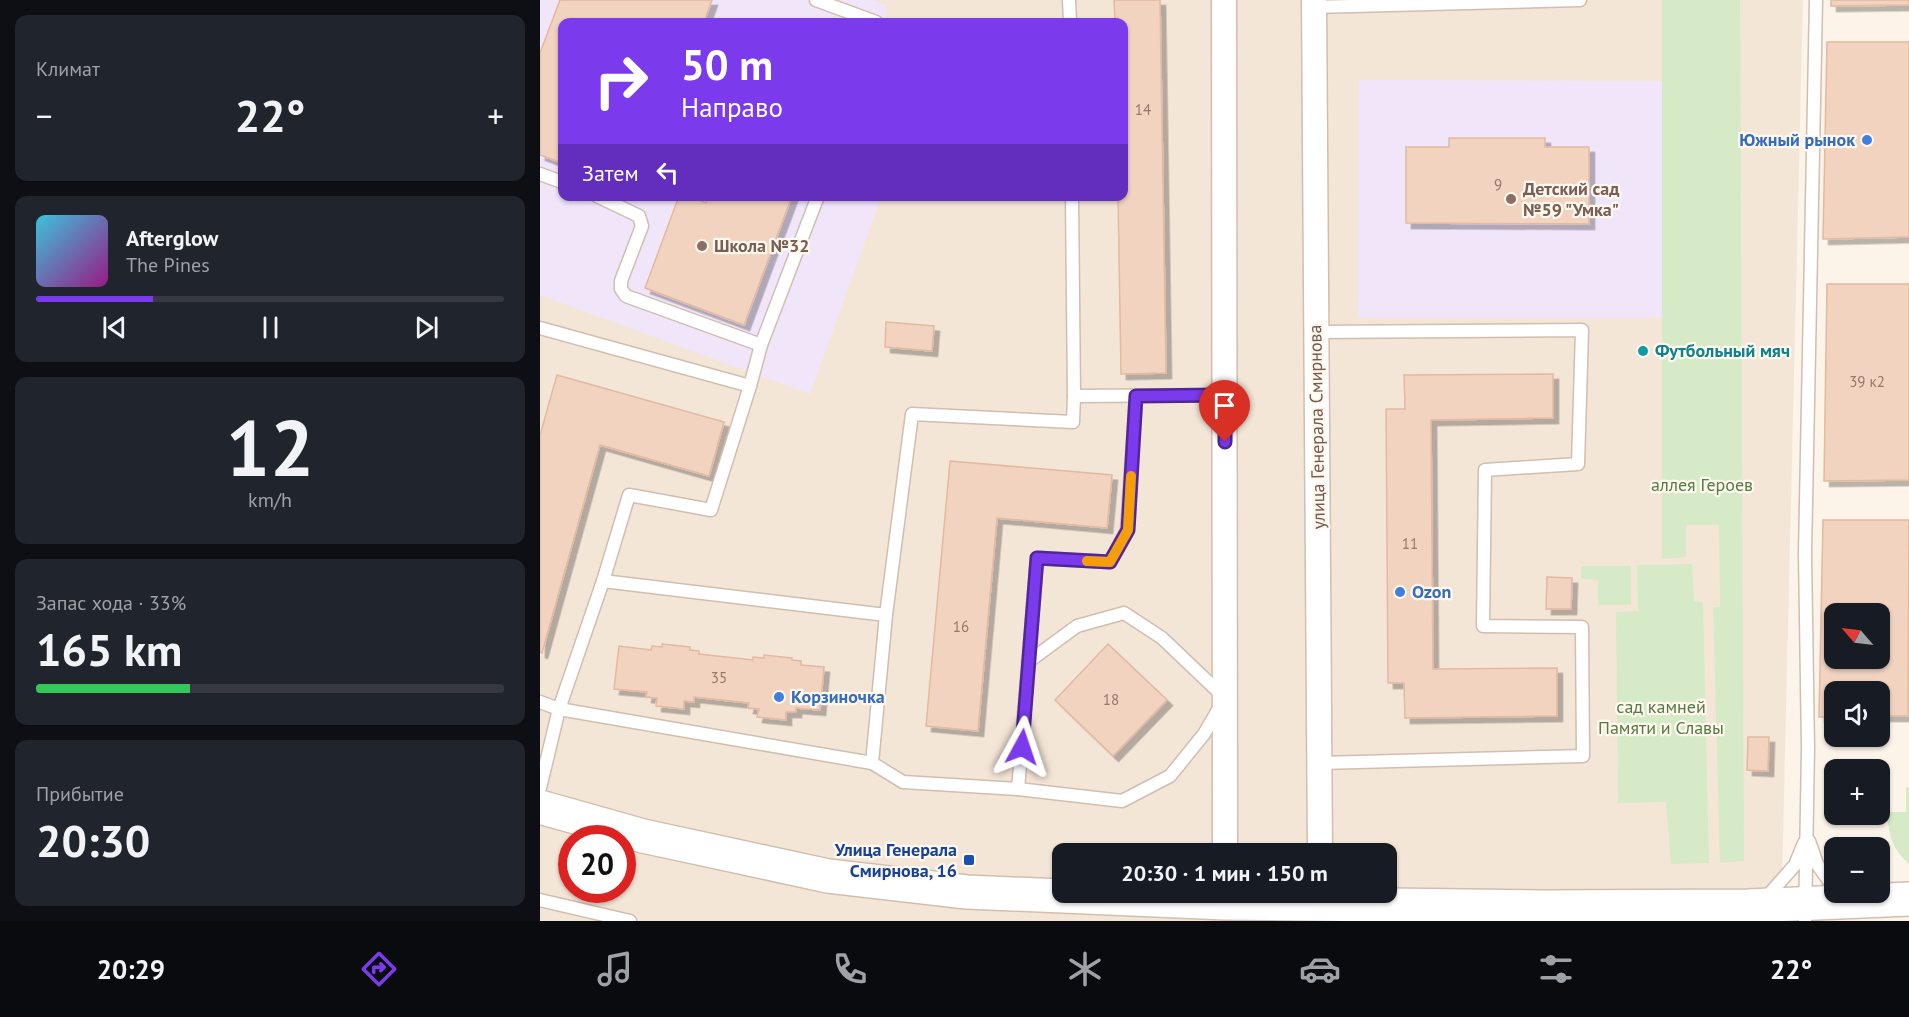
<!DOCTYPE html>
<html lang="ru">
<meta charset="utf-8">
<style>
body{margin:0;font-family:"PT Sans",sans-serif;background:#20242c;color:#f1f3f6;height:100vh;display:flex;flex-direction:column;font-size:22px;white-space:nowrap}
*{box-sizing:border-box;margin:0}
p{font-size:20px;color:#9ea1a6}
.icon{flex:none;width:33px;height:33px;fill:none;stroke:currentColor;stroke-width:2;stroke-linecap:round;stroke-linejoin:round}
.map{position:relative;flex:1;overflow:hidden}
.sheet{display:flex;flex-direction:column;gap:15px;padding:15px;background:#0d0f14;width:540px}
.sheet>*{flex:none}
.hud{position:absolute;left:18px;top:18px;width:570px;height:183px;border-radius:12px;box-shadow:0 2px 4px #0004;background:#7c3aed;color:#fff;overflow:hidden}
.needle{width:39px;rotate:298deg}
.controls{position:absolute;left:1284px;top:603px;display:grid;gap:12px}
.controls a{display:grid;place-items:center;width:66px;height:66px;border-radius:12px;background:#171b24;box-shadow:0 2px 4px #0004;font-size:30px}
.speed{position:absolute;left:18px;top:825px;display:flex;gap:12px;font-size:30px;font-weight:700;text-align:center}
.speed>*{display:grid;place-content:center;width:78px;height:78px;border-radius:50%;background:#171b24;box-shadow:0 2px 4px #0004;line-height:1}
.speed .limit{border:9px solid #d22;background:#fff;color:#111}
.pin{position:absolute;display:grid;place-items:center;width:51px;height:51px;color:#fff;margin:-62px -26px;border-radius:50% 50% 50% 0;rotate:-45deg;box-shadow:0 0 6px #0007}
.pin .icon{rotate:45deg}
.me{position:absolute;width:66px;margin:-33px;rotate:5deg;stroke-linejoin:round;filter:drop-shadow(0 0 4px #0008)}
.turn{display:flex;align-items:center;gap:21px;height:126px;padding:0 24px;font-size:27px}
.turn .icon{width:78px;height:78px;stroke-width:2.5}
.turn b{display:block;font-size:42px;line-height:51px}
.then{display:flex;align-items:center;height:57px;padding:0 24px;background:#0003;gap:12px;font-size:22px}
.big{font-size:45px;font-weight:700;line-height:1.1}
.sheet .card{flex:1;display:flex;flex-direction:column;justify-content:center;gap:9px;min-width:0;padding:0 21px;border-radius:12px;background:#20242c}
.sheet .dial{align-items:center;gap:0}
.dial b{font-size:78px;line-height:1}
.song{display:flex;align-items:center;gap:18px}
.cover{width:72px;height:72px;border-radius:9px;background:linear-gradient(135deg,hsl(190 70% 55%),hsl(310 70% 35%))}
.played{height:6px;border-radius:3px;background:linear-gradient(90deg,#7c3aed 25%,#363941 25%)}
.keys{display:flex;justify-content:space-around;direction:ltr}
.heat{display:flex;justify-content:space-between;align-items:center;font-size:33px;direction:ltr}
.charge{height:9px;border-radius:4px;background:linear-gradient(90deg,#34c759 33%,#363941 0)}
.trip{position:absolute;left:512px;top:843px;width:345px;height:60px;border-radius:12px;background:#171b24;box-shadow:0 2px 4px #0004;font-weight:700;line-height:60px;text-align:center}
.dock{display:flex;height:96px;justify-content:space-around;align-items:center;background:#090b0e;color:#9ea1a6}
.dock .icon{width:42px;height:42px}
.dock .active{color:#7c3aed}
.dock b{font-size:27px;color:#f1f3f6}
main{display:flex;flex:1;min-height:0}
.map>svg:first-child{display:block}
</style>
<main>
<section class="sheet">
<div class="card"><p>Климат</p>
<div class="heat"><a>−</a><b class="big">22°</b><a>+</a></div>
</div>
<div class="card">
<div class="song"><i class="cover"></i><div><b>Afterglow</b><p>The Pines</p></div></div>
<div class="played"></div>
<div class="keys"><svg class="icon" aria-label="previous" viewBox="0 0 24 24"><path d="M18 5L8 12l10 7zM5 5v14"/></svg><svg class="icon" aria-label="pause" viewBox="0 0 24 24"><path d="M8 5v14M16 5v14"/></svg><svg class="icon" aria-label="next" viewBox="0 0 24 24"><path d="M6 5l10 7-10 7zM19 5v14"/></svg></div>
</div>
<div class="card dial"><b>12</b><p>km/h</p></div>
<div class="card"><p>Запас хода · 33%</p><b class="big">165 km</b><div class="charge"></div></div>
<div class="card"><p>Прибытие</p><b class="big">20:30</b></div>
</section>
<div class="map">
<svg width="1369" height="921" viewBox="0 0 1369 921">
<defs>
<filter id="shadow"><feDropShadow dx="5.5" dy="5.5" stdDeviation="0" flood-color="#0004"/></filter>
</defs>
<rect width="100%" height="100%" fill="#fcf4e8"/>
<path fill="#f4e6d7" fill-rule="evenodd" d="M 0,0 L 1263,0 L 1241,921 L 0,921 ZM 22,22 L 584,22 L 584,196 L 22,196 ZM 32,838 L 82,838 L 82,890 L 32,890 ZM 522,854 L 846,854 L 846,892 L 522,892 Z"/>
<g fill="#f1e5f9">
<path d="M 0,0 L 332,0 L 346,5 L 347,22 L 22,22 L 22,196 L 341,197 L 270,394 L 0,295 Z"/>
<path d="M 819,80 L 1123,81 L 1122,318 L 818,318 Z"/>
</g>
<g fill="#d6eac7">
<path d="M 1122,0 L 1200,0 L 1204,861 L 1180,863 L 1173,607 L 1180,607 L 1179,525 L 1146,525 L 1146,557 L 1122,559 Z"/>
<path d="M 1152,564 L 1154,601 L 1163,602 L 1169,863 L 1131,864 L 1126,802 L 1078,803 L 1076,612 L 1098,611 L 1097,565 Z"/>
<path d="M 1041,566 L 1091,566 L 1091,605 L 1058,605 L 1058,580 L 1041,579 Z"/>
<path d="M 1366,787 L 1369,788 L 1369,864 C 1351,847 1349,836 1347,812 L 1366,812 Z"/>
</g>
<g fill="#f1d3c0" stroke="#e3b9a1" stroke-width="1.5" fill-rule="evenodd" filter="url(#shadow)">
<path d="M 20,0 L 172,0 L 164,22 L 22,22 L 22,163 L 0,155 L 0,53 Z"/>
<path d="M 574,0 L 620,0 L 626,373 L 581,374 L 578,196 L 584,196 L 584,22 L 575,22 Z"/>
<path d="M 1291,0 L 1369,0 L 1369,5 L 1291,6 Z"/>
<path d="M 1287,42 L 1369,42 L 1369,237 L 1283,239 Z"/>
<path d="M 909,138 L 1005,138 L 1005,147 L 1049,147 L 1049,224 L 866,223 L 866,147 L 909,147 Z"/>
<path d="M 139,196 L 150,196 L 166,203 L 169,196 L 252,196 L 204,325 L 105,288 Z"/>
<path d="M 1287,284 L 1369,284 L 1369,480 L 1284,481 Z"/>
<path d="M 346,322 L 394,326 L 392,351 L 345,347 Z"/>
<path d="M 1013,374 L 1013,418 L 891,420 L 893,669 L 1017,668 L 1017,716 L 865,718 L 864,683 L 848,683 L 846,409 L 865,409 L 864,375 Z"/>
<path d="M 17,375 L 184,422 L 169,476 L 60,445 L 2,653 L 0,652 L 0,435 Z"/>
<path d="M 410,461 L 572,475 L 567,528 L 457,518 L 438,731 L 386,726 Z"/>
<path d="M 1283,520 L 1369,520 L 1368,716 L 1340,716 L 1340,692 L 1294,692 L 1294,717 L 1279,717 ZM 1294,614 L 1340,614 L 1340,658 L 1294,658 Z"/>
<path d="M 1007,577 L 1032,578 L 1031,609 L 1006,609 Z"/>
<path d="M 122,644 L 150,647 L 150,650 L 159,651 L 159,654 L 213,660 L 213,657 L 224,658 L 224,655 L 252,658 L 252,660 L 261,661 L 261,665 L 284,667 L 280,710 L 256,708 L 256,712 L 246,712 L 246,720 L 217,717 L 219,709 L 208,708 L 209,703 L 154,697 L 154,702 L 144,701 L 144,709 L 116,706 L 117,698 L 106,697 L 107,692 L 74,689 L 79,646 L 111,650 L 112,646 L 122,647 Z"/>
<path d="M 568,644 L 627,700 L 573,756 L 515,700 Z"/>
<path d="M 1208,737 L 1229,737 L 1228,771 L 1207,770 Z"/>
</g>
<g fill="none" stroke-linecap="round" stroke-linejoin="round">
<defs>
<g id="lane">
<path d="M 276,0 L 336,22"/>
<path d="M 529,0 L 530,22"/>
<path d="M 774,7 L 1040,0"/>
<path d="M 0,174 L 22,182"/>
<path d="M 57,196 L 99,216 L 102,226 L 81,281 L 81,289 L 86,296 L 221,345"/>
<path d="M 532,196 L 534,396"/>
<path d="M 0,328 L 210,386 L 171,510 L 89,495 L 63,581"/>
<path d="M 777,332 L 1042,330 L 1038,464 L 945,470 L 943,626 L 1042,627 L 1043,756 L 780,763"/>
<path d="M 210,386 L 221,345 L 278,196"/>
<path d="M 346,615 L 332,763 L 363,782 L 478,789"/>
<path d="M 488,662 L 537,626 L 584,613 L 622,638 L 685,698 L 664,734 L 630,776 L 582,801 L 478,789 L 497,558 L 570,562 L 587,530 L 596,396"/>
<path d="M 0,702 L 19,709 L 332,763"/>
<path d="M 0,788 L 19,709 L 63,581 L 346,615 L 372,414 L 533,422 L 534,396 L 685,395"/>
<path d="M 1269,841 L 1277,864 L 1294,888"/>
<path d="M 0,900 L 90,921"/>
<path d="M 1224,900 L 1255,865 L 1264,843"/>
<path d="M 1265,921 L 1268,749 L 1265,553 L 1276,0"/>
</g>
<g id="street">
<path d="M 684,0 L 685,854"/>
<path d="M 774,0 L 780,854"/>
</g>
<path id="secondary" d="M 0,807 L 103,836 L 288,876 L 427,892 L 685,903 L 1005,907 L 1208,906 L 1369,899"/>
</defs>
<use href="#lane" stroke="#d0beb0" stroke-width="15"/>
<use href="#street" stroke="#d0beb0" stroke-width="27"/>
<use href="#secondary" stroke="#d3beae" stroke-width="36"/>
<use href="#lane" stroke="#fff" stroke-width="12"/>
<use href="#street" stroke="#fff" stroke-width="24"/>
<use href="#secondary" stroke="#fff" stroke-width="33"/>
</g>
<g fill="none" stroke-linecap="round" stroke-linejoin="round">
<defs>
<path id="route" d="M 482,747 L 497,558 L 570,562 L 588,530 L 596,396 L 685,395 L 685,442"/>
</defs>
<use href="#route" stroke="#51269a" stroke-width="15"/>
<use href="#route" stroke="#7c3aed" stroke-width="10"/>
<path stroke="#f59e0b" stroke-width="10" d="M 547,561 L 570,562 L 588,530 L 591,476"/>
</g>
<g fill="#3f7fe0" stroke="#fff8ef" stroke-width="2">
<circle cx="1327" cy="140" r="6"/>
<circle cx="860" cy="592" r="6"/>
<circle cx="239" cy="697" r="6"/>
</g>
<g fill="#8d6e63" stroke="#fff8ef" stroke-width="2">
<circle cx="971" cy="199" r="6"/>
<circle cx="162" cy="246" r="6"/>
</g>
<circle fill="#0f9aa8" stroke="#fff8ef" stroke-width="2" cx="1103" cy="351" r="6"/>
<rect fill="#1a4fb4" stroke="#fff8ef" stroke-width="2" x="423" y="854" width="12" height="12" rx="3"/>
<g text-anchor="middle" stroke-width="4.5" stroke-linejoin="round" paint-order="stroke">
<g font-size="15" fill="#957869">
<text x="603" y="115">14</text>
<text x="958" y="190">9</text>
<text x="1327" y="387">39 к2</text>
<text x="870" y="549">11</text>
<text x="421" y="632">16</text>
<text x="179" y="683">35</text>
<text x="571" y="705">18</text>
</g>
<g font-size="18" font-weight="bold" fill="#366cbe" stroke="#fff8ef" text-anchor="start">
<text x="1315" y="146" text-anchor="end">Южный рынок</text>
<text x="872" y="598">Ozon</text>
<text x="251" y="703">Корзиночка</text>
</g>
<g font-size="18" font-weight="bold" fill="#785e54" stroke="#fff8ef" text-anchor="start">
<text x="983" y="195">Детский сад<tspan x="983" dy="21">№59 "Умка"</tspan></text>
<text x="174" y="252">Школа №32</text>
</g>
<g font-size="18" font-weight="bold" fill="#0d838f" stroke="#fff8ef" text-anchor="start">
<text x="1115" y="357">Футбольный мяч</text>
</g>
<g font-size="18" fill="#765a4c" stroke="#fff8ef">
<text transform="translate(777 427) rotate(-91)" y="6">улица Генерала Смирнова</text>
</g>
<g font-size="18" fill="#567b44" stroke="#fff8ef">
<text x="1162" y="491">аллея Героев</text>
<text x="1121" y="713">сад камней<tspan x="1121" dy="21">Памяти и Славы</tspan></text>
</g>
<g font-size="18" font-weight="bold" fill="#164399" stroke="#fff8ef" text-anchor="end">
<text x="417" y="856">Улица Генерала<tspan x="417" dy="21">Смирнова, 16</tspan></text>
</g>
</g>
</svg>
<div class="controls">
<a><svg class="needle" viewBox="-14 -14 28 28"><path d="M0-13l5 13h-10z" fill="#e53935"/><path d="M0 13l5-13h-10z" fill="#9ea1a6"/></svg></a>
<a><svg class="icon" aria-label="sound" viewBox="0 0 24 24"><path d="M4 9h4l5-4v14l-5-4H4zM17 9q2 3 0 6"/></svg></a>
<a>+</a>
<a>−</a>
</div>
<div class="speed"><div class="limit">20</div></div>
<div class="pin" style="left:685px;top:442px;background:#d93025"><svg class="icon" aria-label="arrive" viewBox="0 0 24 24"><path d="M6 21V4h12l-3 4 3 4H6"/></svg></div>
<svg class="me" style="left:482px;top:747px" viewBox="-20 -20 40 40"><path d="M0-17L14 15 0 8-14 15z" fill="#7c3aed" stroke="#fff" stroke-width="4"/></svg>
<div class="trip">20:30 · 1 мин · 150 m</div>
<div class="hud">
<div class="turn"><svg class="icon" aria-label="right" viewBox="0 0 24 24"><path d="M7 20v-9h11M14 6l5 5-5 5"/></svg><div><b>50 m</b>Направо</div></div>
<div class="then">Затем<svg class="icon" aria-label="left" viewBox="0 0 24 24"><path d="M17 20v-9H6M10 6l-5 5 5 5"/></svg></div>
</div>
</div>
</main>
<nav class="dock">
<b>20:29</b>
<svg class="icon active" aria-label="directions" viewBox="0 0 24 24"><path d="M12 3l9 9-9 9-9-9zM9 14v-3h6M13 9l2 2-2 2"/></svg>
<svg class="icon" aria-label="music" viewBox="0 0 24 24"><path d="M9 18V5l10-2v13"/><circle cx="6" cy="18" r="3"/><circle cx="16" cy="16" r="3"/></svg>
<svg class="icon" aria-label="phone" viewBox="0 0 24 24"><path d="M5 4h4l2 5-3 2q2 4 5 5l2-3 5 2v4C11 20 4 13 5 4z"/></svg>
<svg class="icon" aria-label="climate" viewBox="0 0 24 24"><path d="M12 3v18M4 7l16 10M4 17L20 7"/></svg>
<svg class="icon" aria-label="car" viewBox="0 0 24 24"><path d="M5 17H2v-5l4-1 3-4h7l3 4 3 1v5h-3M9 17h6M6 11h13"/><circle cx="7" cy="17" r="2"/><circle cx="17" cy="17" r="2"/></svg>
<svg class="icon" aria-label="filters" viewBox="0 0 24 24"><path d="M4 7h16M4 17h16"/><circle cx="9" cy="7" r="2"/><circle cx="15" cy="17" r="2"/></svg>
<b>22°</b>
</nav>
